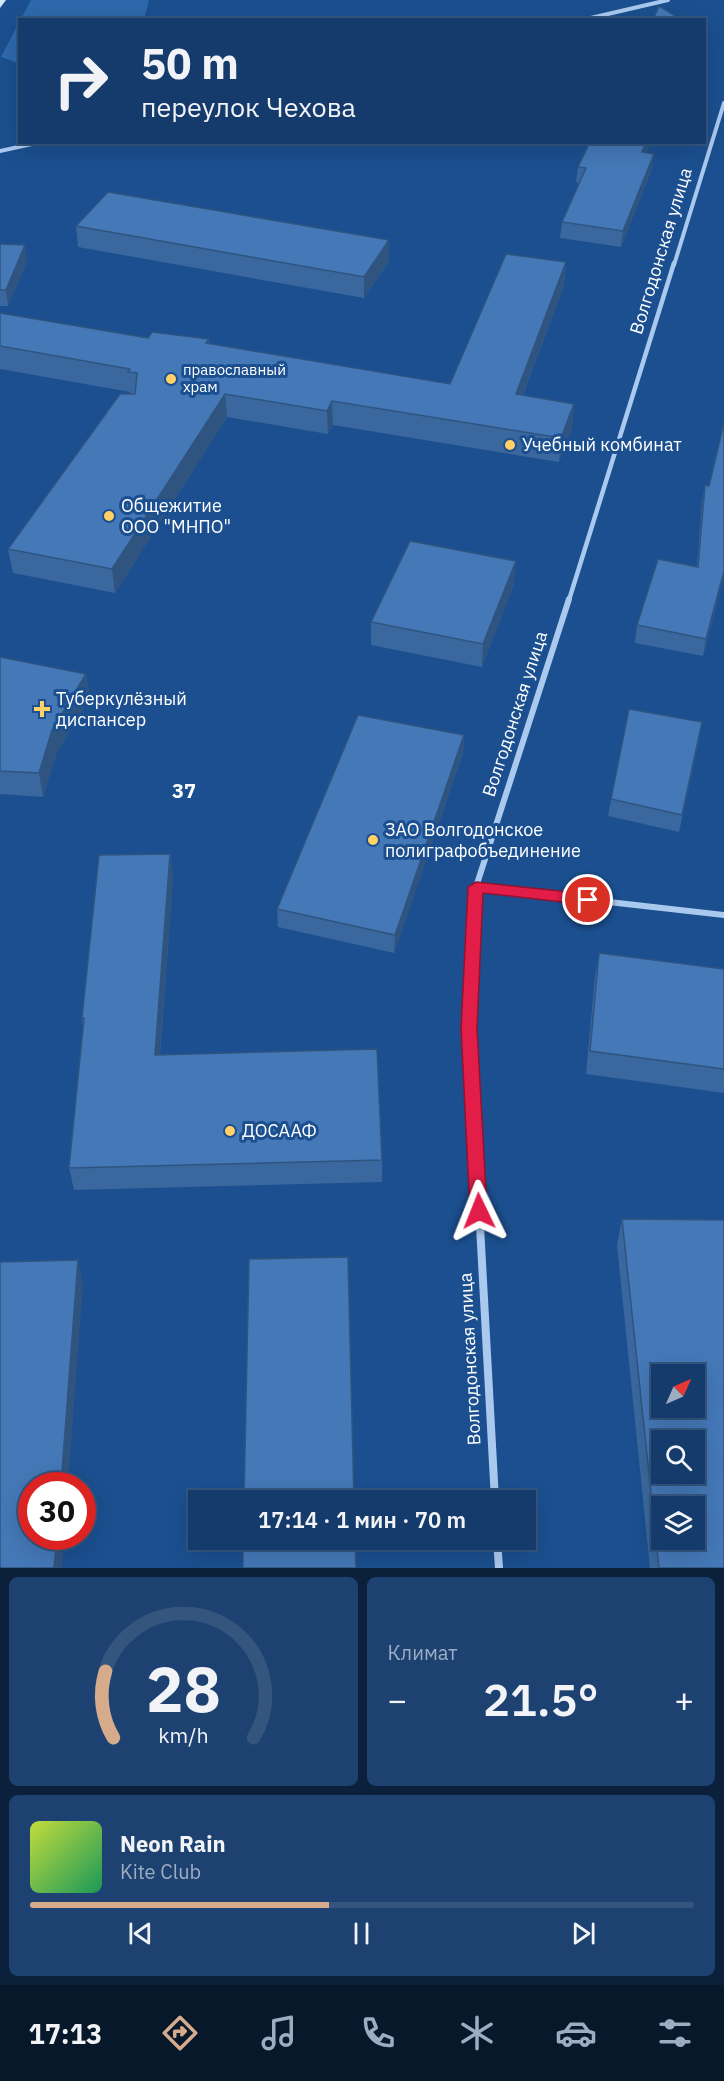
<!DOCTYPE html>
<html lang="ru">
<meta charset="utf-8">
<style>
body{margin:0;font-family:"IBM Plex Sans",sans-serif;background:#1d4271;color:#f1f3f6;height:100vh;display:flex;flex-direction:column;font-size:22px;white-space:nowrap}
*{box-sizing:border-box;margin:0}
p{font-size:20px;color:#9dadc1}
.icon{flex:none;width:33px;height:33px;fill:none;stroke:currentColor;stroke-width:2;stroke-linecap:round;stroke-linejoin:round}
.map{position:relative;height:1568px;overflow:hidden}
.drawer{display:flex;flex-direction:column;gap:9px;padding:9px;background:#0b203b;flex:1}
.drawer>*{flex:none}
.guide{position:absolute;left:18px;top:18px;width:688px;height:126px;border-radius:0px;box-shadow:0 6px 24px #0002,0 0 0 2px #33557e;background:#143b6b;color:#f1f3f6;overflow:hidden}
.needle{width:39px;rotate:45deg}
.buttons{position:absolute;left:651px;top:1364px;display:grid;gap:12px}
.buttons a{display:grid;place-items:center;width:54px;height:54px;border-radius:0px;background:#143b6b;box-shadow:0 6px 24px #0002,0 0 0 2px #33557e;font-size:30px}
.speed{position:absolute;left:18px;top:1472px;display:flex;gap:12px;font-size:30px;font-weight:700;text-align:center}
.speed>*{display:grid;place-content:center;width:78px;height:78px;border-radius:50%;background:#143b6b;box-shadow:0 6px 24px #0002,0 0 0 2px #33557e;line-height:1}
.speed .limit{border:9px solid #d22;background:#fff;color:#111}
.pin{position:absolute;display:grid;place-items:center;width:51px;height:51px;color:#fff;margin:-26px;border:3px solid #fff;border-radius:50%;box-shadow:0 2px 6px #0007}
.me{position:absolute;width:66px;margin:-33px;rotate:358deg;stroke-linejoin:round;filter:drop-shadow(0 0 4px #0008)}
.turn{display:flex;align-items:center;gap:21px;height:126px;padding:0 24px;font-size:27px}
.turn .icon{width:78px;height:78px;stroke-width:2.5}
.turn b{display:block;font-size:42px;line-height:51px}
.big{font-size:45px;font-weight:600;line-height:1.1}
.drawer .widget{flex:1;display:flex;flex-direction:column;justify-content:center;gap:9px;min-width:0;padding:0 21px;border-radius:9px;background:#1d4271}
.drawer .dial{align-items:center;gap:0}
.dial svg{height:156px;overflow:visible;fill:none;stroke:#33557e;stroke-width:7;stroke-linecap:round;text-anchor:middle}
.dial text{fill:#f1f3f6;stroke:none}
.song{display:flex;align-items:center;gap:18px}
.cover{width:72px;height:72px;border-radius:9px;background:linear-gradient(135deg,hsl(70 70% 55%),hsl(150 70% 35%))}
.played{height:6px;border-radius:3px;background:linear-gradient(90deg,#d6ab8b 45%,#33557e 45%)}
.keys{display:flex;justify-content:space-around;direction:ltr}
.heat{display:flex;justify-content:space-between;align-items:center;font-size:33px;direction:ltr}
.drawer .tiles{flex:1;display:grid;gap:9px;grid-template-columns:1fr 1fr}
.widget:last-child{grid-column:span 2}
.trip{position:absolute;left:188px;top:1490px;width:348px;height:60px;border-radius:0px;background:#143b6b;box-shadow:0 6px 24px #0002,0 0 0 2px #33557e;font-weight:600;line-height:60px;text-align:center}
.tabs{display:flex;height:96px;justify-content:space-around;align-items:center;background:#08182b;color:#9dadc1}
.tabs .icon{width:42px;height:42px}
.tabs .current{color:#d6ab8b}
.tabs b{font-size:27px;color:#f1f3f6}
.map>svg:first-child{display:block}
</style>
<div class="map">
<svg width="724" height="1568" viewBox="0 0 724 1568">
<rect width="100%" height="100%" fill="#1b4f8f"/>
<g fill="#2e69ad">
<path d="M 31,0 L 147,0 L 149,1 L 144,19 L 21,19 Z"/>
<path d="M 19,22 L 20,63 L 18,63 L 1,57 Z"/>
</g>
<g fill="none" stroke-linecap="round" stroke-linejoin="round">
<g stroke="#a9c9ee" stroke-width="4">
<path d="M 582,20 L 668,0"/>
<path d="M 0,151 L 41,142"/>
<path d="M 674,265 L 724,103"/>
</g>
<path stroke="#a9c9ee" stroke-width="4.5" d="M 569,600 L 674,263"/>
<g stroke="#a9c9ee" stroke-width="6">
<path d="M 476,887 L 724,915"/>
<path d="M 469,1027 L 476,887 L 569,599"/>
</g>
<g stroke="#a9c9ee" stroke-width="8">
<path d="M 469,1025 L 495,1500"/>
<path d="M 497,1539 L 499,1568"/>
</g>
<path fill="#d6e6fa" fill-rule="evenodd" d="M 0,0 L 6,0 L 0,8 Z"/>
</g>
<g fill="#3a679d">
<path d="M 590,142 L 651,142 L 646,153 L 652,169 L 621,247 L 560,238 L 562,222 L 579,183 L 576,182 L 578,167 Z"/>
<path d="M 76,226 L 389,240 L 389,261 L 364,298 L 78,247 Z"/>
<path d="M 0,244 L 27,261 L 8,306 L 0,306 Z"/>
<path d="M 566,262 L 564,285 L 523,395 L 574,404 L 572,427 L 559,462 L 333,425 L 328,434 L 227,417 L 115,593 L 13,573 L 8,549 L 130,394 L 130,392 L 0,369 L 0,313 L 148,338 L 209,339 L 209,344 L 450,384 Z"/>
<path d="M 724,423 L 724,576 L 703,656 L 635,643 L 637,625 L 697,566 L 702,502 L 705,485 L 709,486 Z"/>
<path d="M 514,584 L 482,667 L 371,645 L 371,622 Z"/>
<path d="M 0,657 L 86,674 L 90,697 L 56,754 L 43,797 L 0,794 Z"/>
<path d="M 464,735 L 463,753 L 394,953 L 278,927 L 277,909 Z"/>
<path d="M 699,740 L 679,832 L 608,816 L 611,799 Z"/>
<path d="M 170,854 L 173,877 L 160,1055 L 382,1160 L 382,1182 L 74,1190 L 69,1168 L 83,1028 L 82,1018 Z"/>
<path d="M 599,953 L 724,969 L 724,1093 L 586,1074 L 595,976 Z"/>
<path d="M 622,1219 L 724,1568 L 650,1568 L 617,1245 Z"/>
</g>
<g fill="#305480">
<path d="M 646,142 L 651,142 L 640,168 L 642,152 Z"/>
<path d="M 654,154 L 652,169 L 621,247 L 623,231 Z"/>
<path d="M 389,240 L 389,261 L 364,298 L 364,277 Z"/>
<path d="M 25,245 L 27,261 L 8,306 L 6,290 Z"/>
<path d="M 566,262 L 564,285 L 514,418 L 516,394 Z"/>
<path d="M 225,394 L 227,417 L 115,593 L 112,569 Z"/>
<path d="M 332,401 L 333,425 L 328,434 L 327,411 Z"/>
<path d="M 574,404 L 572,427 L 559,462 L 561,438 Z"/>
<path d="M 516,561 L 514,584 L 482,667 L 483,644 Z"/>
<path d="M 724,571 L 724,576 L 703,656 L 706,639 Z"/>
<path d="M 86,674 L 90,697 L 56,754 L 43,797 L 39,773 L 52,730 Z"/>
<path d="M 464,735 L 463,753 L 394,953 L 395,935 Z"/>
<path d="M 170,854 L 173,877 L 158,1078 L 155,1055 Z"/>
<path d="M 78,1260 L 83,1284 L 68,1485 L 61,1485 Z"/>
<path d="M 57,1536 L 65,1536 L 62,1568 L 54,1568 Z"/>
</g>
<g fill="#4478b7" stroke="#305480" stroke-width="1.5" fill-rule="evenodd">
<path d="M 659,6 L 682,20 L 653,20 Z"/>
<path d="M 590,142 L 646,142 L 642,152 L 654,154 L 623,231 L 562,222 L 586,168 L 578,167 Z"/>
<path d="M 108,192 L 389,240 L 364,277 L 76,226 Z"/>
<path d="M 0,244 L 25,245 L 6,290 L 0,290 Z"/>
<path d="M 506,254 L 566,262 L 516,394 L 574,404 L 561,438 L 332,401 L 327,411 L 225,394 L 112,569 L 8,549 L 120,394 L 135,394 L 137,373 L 128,372 L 130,369 L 0,346 L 0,313 L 148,338 L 152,332 L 209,339 L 206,343 L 450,384 Z"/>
<path d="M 724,423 L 724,571 L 706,639 L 637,625 L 658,559 L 698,567 L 705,485 L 709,486 Z"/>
<path d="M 410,541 L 516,561 L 483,644 L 371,622 Z"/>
<path d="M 0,657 L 86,674 L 52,730 L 39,773 L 0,771 Z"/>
<path d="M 629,709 L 702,722 L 682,815 L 611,799 Z"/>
<path d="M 358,715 L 464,735 L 395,935 L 277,909 Z"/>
<path d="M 170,854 L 155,1055 L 377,1049 L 382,1160 L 69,1168 L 84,1018 L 82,1018 L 99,855 Z"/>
<path d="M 599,953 L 724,969 L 724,1069 L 590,1051 Z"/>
<path d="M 622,1219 L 724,1220 L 724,1568 L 659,1568 ZM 662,1374 L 694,1374 L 694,1407 L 662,1407 ZM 662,1440 L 694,1440 L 694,1473 L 662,1473 ZM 662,1506 L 694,1506 L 694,1539 L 662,1539 Z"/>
<path d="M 348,1257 L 354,1500 L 244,1500 L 249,1259 Z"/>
<path d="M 78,1260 L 61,1485 L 32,1485 L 32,1536 L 57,1536 L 54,1568 L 0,1568 L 0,1262 Z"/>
<path d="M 243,1539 L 355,1539 L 356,1568 L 243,1568 Z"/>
</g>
<path fill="#e11d48" stroke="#92132f" stroke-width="1.5" d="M 476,882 L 588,894 L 594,896 L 596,900 L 594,904 L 588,905 L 483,893 L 477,1028 L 487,1211 L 485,1217 L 479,1219 L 473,1217 L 470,1211 L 461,1028 L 468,887 Z"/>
<g fill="#ffd166" stroke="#1b4f8f" stroke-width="2">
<circle cx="171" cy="379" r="6"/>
<circle cx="510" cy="445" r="6"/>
<circle cx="109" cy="516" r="6"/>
<path d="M39 700h6v6h6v6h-6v6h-6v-6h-6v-6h6z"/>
<circle cx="373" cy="840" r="6"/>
<circle cx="230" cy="1131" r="6"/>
</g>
<g text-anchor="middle" stroke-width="6" stroke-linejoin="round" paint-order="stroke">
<g font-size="15" fill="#fff" stroke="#1b4f8f" text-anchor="start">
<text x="183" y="375">православный<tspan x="183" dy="17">храм</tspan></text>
</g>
<g font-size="18" fill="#fff" stroke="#1b4f8f">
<text transform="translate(661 251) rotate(-73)" y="6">Волгодонская улица</text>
<text transform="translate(515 714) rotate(-72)" y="6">Волгодонская улица</text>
<text transform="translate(470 1359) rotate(-93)" y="6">Волгодонская улица</text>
</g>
<g font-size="18" fill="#fff" stroke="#1b4f8f" text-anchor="start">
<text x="522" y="451">Учебный комбинат</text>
<text x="121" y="512">Общежитие<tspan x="121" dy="21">ООО "МНПО"</tspan></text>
<text x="56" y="705">Туберкулёзный<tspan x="56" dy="21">диспансер</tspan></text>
<text x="385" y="836">ЗАО Волгодонское<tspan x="385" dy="21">полиграфобъединение</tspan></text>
<text x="242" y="1137">ДОСААФ</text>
</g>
<g font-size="20" font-weight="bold" fill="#fff" stroke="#1b4f8f">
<text x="184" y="798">37</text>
</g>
</g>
</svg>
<div class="buttons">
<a><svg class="needle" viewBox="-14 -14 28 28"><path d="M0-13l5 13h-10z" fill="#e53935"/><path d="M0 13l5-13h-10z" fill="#9dadc1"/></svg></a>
<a><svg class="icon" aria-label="search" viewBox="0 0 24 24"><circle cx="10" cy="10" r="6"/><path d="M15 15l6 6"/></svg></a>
<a><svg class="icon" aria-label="layers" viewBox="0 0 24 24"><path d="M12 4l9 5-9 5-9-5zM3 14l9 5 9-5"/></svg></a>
</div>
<div class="speed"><div class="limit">30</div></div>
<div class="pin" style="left:588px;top:900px;background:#d93025"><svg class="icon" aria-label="arrive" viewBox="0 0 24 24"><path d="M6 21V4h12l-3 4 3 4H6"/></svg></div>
<svg class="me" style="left:479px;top:1211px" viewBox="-20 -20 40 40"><path d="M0-17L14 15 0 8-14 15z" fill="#e11d48" stroke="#fff" stroke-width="4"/></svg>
<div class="trip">17:14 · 1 мин · 70 m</div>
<div class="guide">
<div class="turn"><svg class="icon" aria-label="right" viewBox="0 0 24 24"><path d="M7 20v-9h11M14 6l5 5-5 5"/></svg><div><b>50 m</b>переулок Чехова</div></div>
</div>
</div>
<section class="drawer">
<div class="tiles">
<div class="widget dial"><svg viewBox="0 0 100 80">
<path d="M14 69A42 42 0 1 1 86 69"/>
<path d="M14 69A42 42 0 0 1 10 35" stroke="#d6ab8b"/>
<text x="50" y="56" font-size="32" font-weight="700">28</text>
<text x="50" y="72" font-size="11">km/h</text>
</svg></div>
<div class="widget"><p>Климат</p>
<div class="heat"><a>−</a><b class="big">21.5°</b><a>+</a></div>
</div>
<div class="widget">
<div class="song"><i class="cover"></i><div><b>Neon Rain</b><p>Kite Club</p></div></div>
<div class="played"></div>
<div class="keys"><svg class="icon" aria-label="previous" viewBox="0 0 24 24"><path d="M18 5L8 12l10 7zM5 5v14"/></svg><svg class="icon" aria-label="pause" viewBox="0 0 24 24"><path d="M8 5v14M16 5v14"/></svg><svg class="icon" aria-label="next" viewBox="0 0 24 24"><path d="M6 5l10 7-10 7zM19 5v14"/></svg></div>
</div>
</div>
</section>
<nav class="tabs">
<b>17:13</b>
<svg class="icon current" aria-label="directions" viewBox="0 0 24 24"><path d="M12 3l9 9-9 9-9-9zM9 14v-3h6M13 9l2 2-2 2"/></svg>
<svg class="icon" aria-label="music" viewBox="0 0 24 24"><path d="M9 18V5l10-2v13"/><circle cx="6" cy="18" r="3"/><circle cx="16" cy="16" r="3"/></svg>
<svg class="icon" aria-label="phone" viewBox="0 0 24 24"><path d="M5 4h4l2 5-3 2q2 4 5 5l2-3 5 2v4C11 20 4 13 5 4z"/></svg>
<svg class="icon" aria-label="climate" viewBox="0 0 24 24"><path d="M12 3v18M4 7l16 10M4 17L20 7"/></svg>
<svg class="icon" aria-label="car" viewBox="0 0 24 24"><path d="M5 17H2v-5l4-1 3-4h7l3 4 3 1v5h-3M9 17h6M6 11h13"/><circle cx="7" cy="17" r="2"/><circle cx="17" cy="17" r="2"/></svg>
<svg class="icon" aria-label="filters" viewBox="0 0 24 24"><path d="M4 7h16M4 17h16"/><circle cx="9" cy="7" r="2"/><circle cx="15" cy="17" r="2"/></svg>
</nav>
